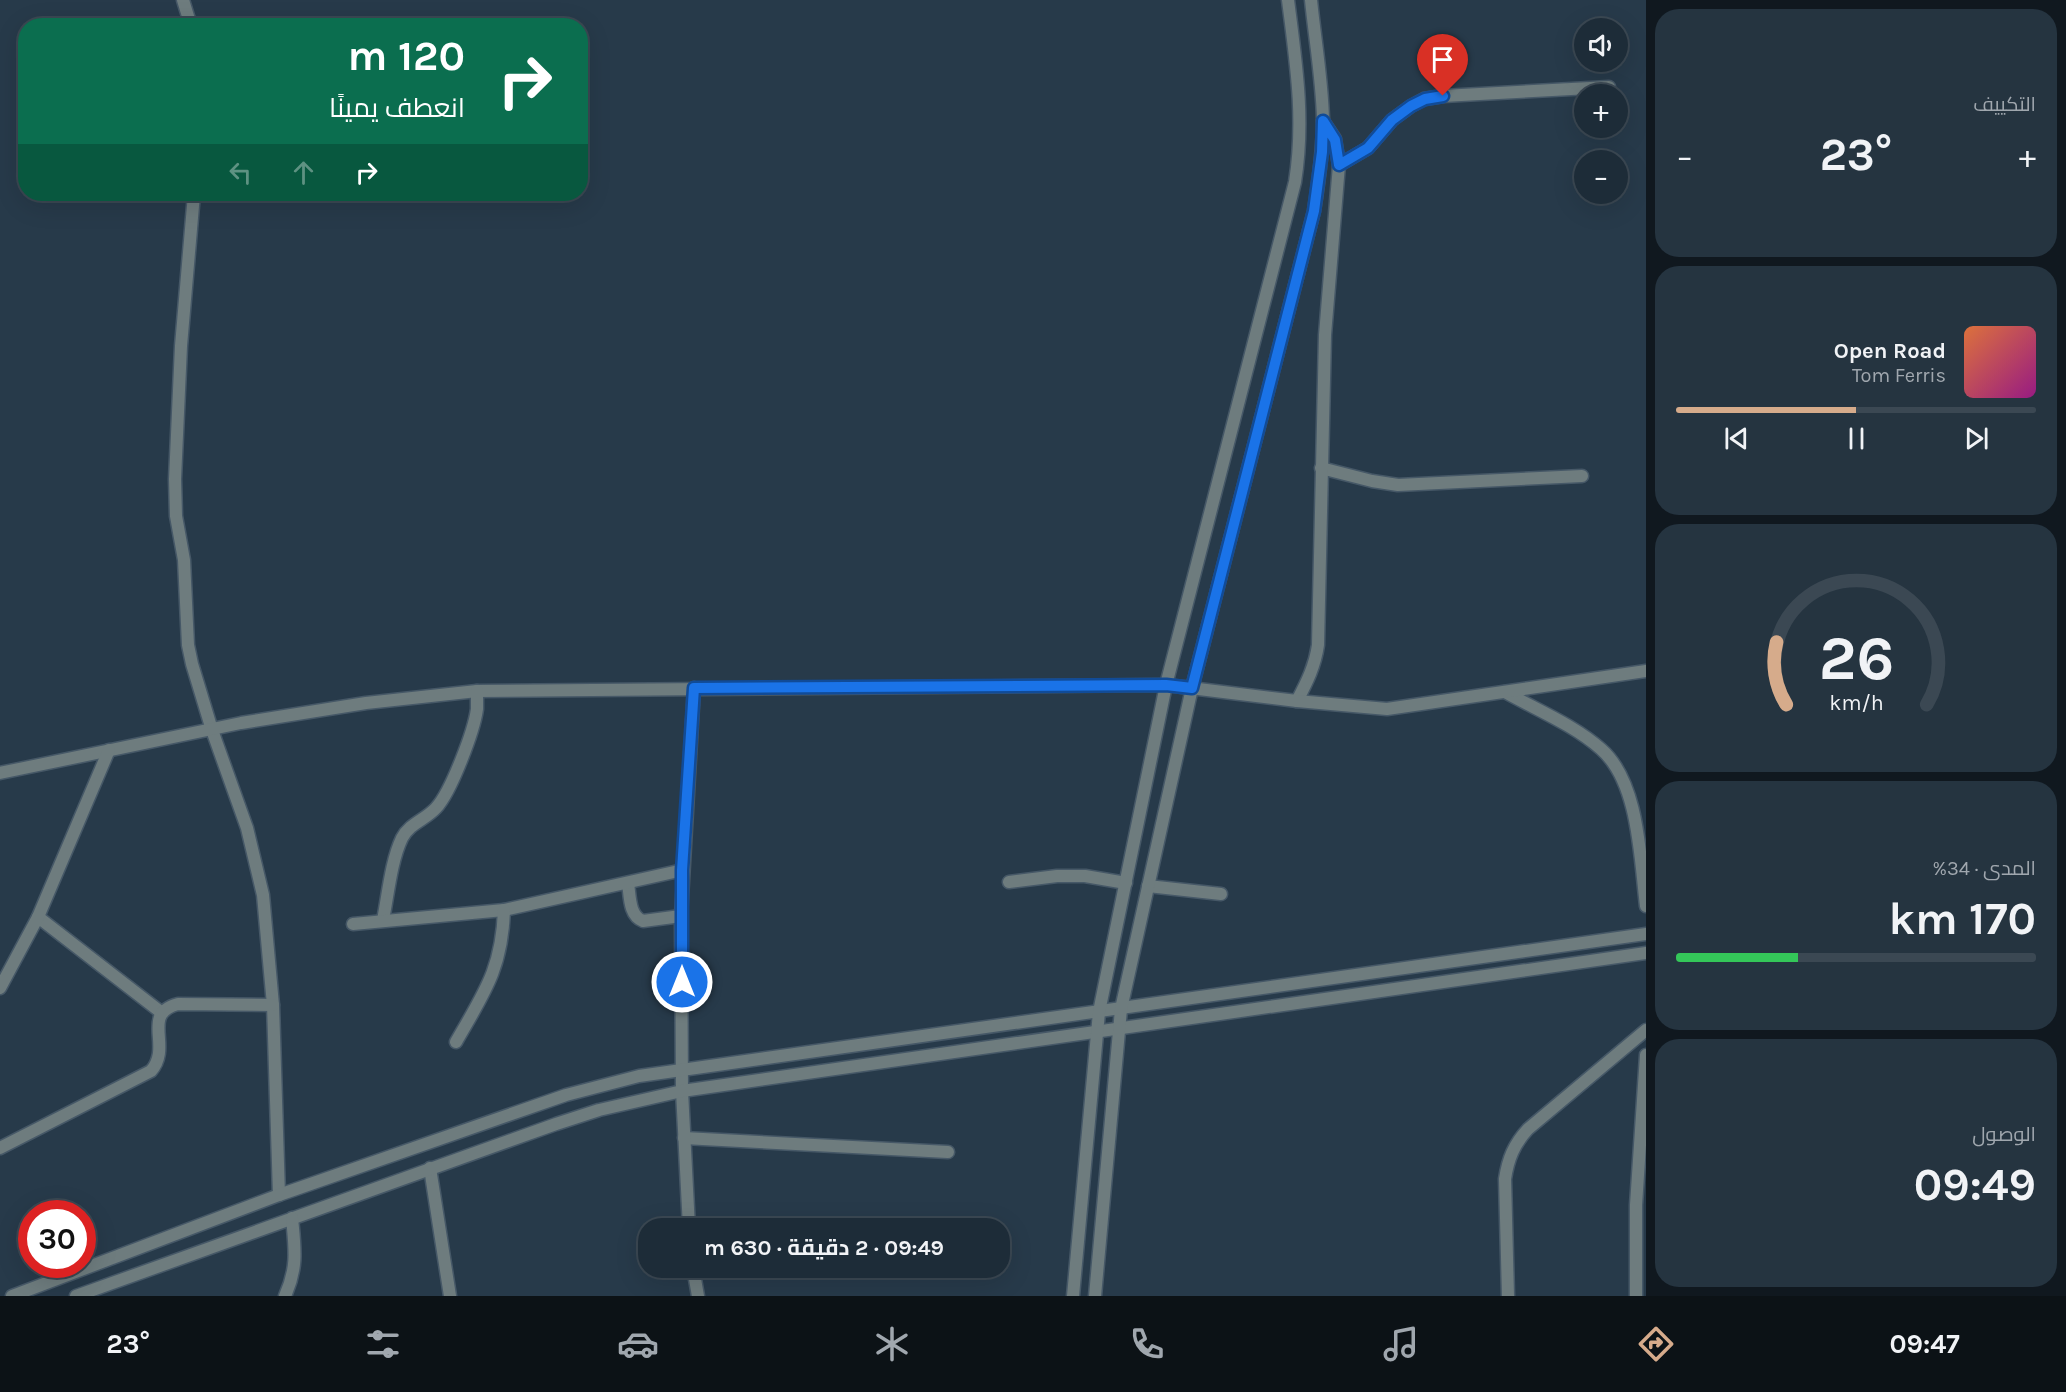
<!DOCTYPE html>
<html lang="ar">
<meta charset="utf-8">
<style>
body{margin:0;font-family:Karla,Cairo,sans-serif;background:#253440;color:#f1f3f6;direction:rtl;height:100vh;display:flex;flex-direction:column;font-size:22px;white-space:nowrap}
*{box-sizing:border-box;margin:0}
p{font-size:20px;color:#a0a7ae}
.icon{flex:none;width:33px;height:33px;fill:none;stroke:currentColor;stroke-width:2;stroke-linecap:round;stroke-linejoin:round}
.map{position:relative;flex:1;overflow:hidden;direction:ltr}
.panel{display:flex;flex-direction:column;gap:9px;padding:9px;background:#10181f;width:420px}
.panel>*{flex:none}
.guide{position:absolute;left:18px;top:18px;width:570px;height:183px;border-radius:24px;box-shadow:0 6px 24px #0002,0 0 0 2px #3b4853;direction:rtl;background:#0b6e4f;color:#fff;overflow:hidden}
.tools{position:absolute;left:1574px;top:18px;display:grid;gap:12px}
.tools a{display:grid;place-items:center;width:54px;height:54px;border-radius:50%;background:#1d2c38;box-shadow:0 6px 24px #0002,0 0 0 2px #3b4853;font-size:30px}
.speed{position:absolute;left:18px;top:1200px;display:flex;gap:12px;font-size:30px;font-weight:700;text-align:center}
.speed>*{display:grid;place-content:center;width:78px;height:78px;border-radius:50%;background:#1d2c38;box-shadow:0 6px 24px #0002,0 0 0 2px #3b4853;line-height:1}
.speed .limit{border:9px solid #d22;background:#fff;color:#111}
.pin{position:absolute;display:grid;place-items:center;width:51px;height:51px;color:#fff;margin:-62px -26px;border-radius:50% 50% 50% 0;rotate:-45deg;box-shadow:0 0 6px #0007}
.pin .icon{rotate:45deg}
.me{position:absolute;width:66px;margin:-33px;rotate:0deg;stroke-linejoin:round;filter:drop-shadow(0 0 4px #0008)}
.turn{display:flex;align-items:center;gap:21px;height:126px;padding:0 24px;font-size:27px}
.turn .icon{width:78px;height:78px;stroke-width:2.5}
.turn b{display:block;font-size:42px;line-height:51px}
.lanes{display:flex;align-items:center;height:57px;padding:0 24px;background:#0003;justify-content:center;gap:30px;direction:ltr}
.lanes .off{opacity:.35}
.big{font-size:45px;font-weight:700;line-height:1.1}
.panel .tile{flex:1;display:flex;flex-direction:column;justify-content:center;gap:9px;min-width:0;padding:0 21px;border-radius:24px;background:#253440}
.panel .dial{align-items:center;gap:0}
.dial svg{height:156px;overflow:visible;fill:none;stroke:#3b4853;stroke-width:7;stroke-linecap:round;text-anchor:middle}
.dial text{fill:#f1f3f6;stroke:none}
.song{display:flex;align-items:center;gap:18px}
.cover{width:72px;height:72px;border-radius:9px;background:linear-gradient(135deg,hsl(20 70% 55%),hsl(310 70% 35%))}
.played{height:6px;border-radius:3px;background:linear-gradient(90deg,#d6ab8b 50%,#3b4853 50%)}
.keys{display:flex;justify-content:space-around;direction:ltr}
.heat{display:flex;justify-content:space-between;align-items:center;font-size:33px;direction:ltr}
.charge{height:9px;border-radius:4px;background:linear-gradient(90deg,#34c759 34%,#3b4853 0)}
.trip{position:absolute;left:638px;top:1218px;width:372px;height:60px;border-radius:24px;background:#1d2c38;box-shadow:0 6px 24px #0002,0 0 0 2px #3b4853;font-weight:700;line-height:60px;text-align:center;direction:rtl}
.dock{display:flex;height:96px;justify-content:space-around;align-items:center;background:#0c1216;color:#a0a7ae}
.dock .icon{width:42px;height:42px}
.dock .active{color:#d6ab8b}
.dock b{font-size:27px;color:#f1f3f6}
main{display:flex;flex:1;min-height:0}
.map>svg:first-child{display:block}
</style>
<main>
<section class="panel">
<div class="tile"><p>التكييف</p>
<div class="heat"><a>−</a><b class="big">23°</b><a>+</a></div>
</div>
<div class="tile">
<div class="song"><i class="cover"></i><div><b>Open Road</b><p>Tom Ferris</p></div></div>
<div class="played"></div>
<div class="keys"><svg class="icon" aria-label="previous" viewBox="0 0 24 24"><path d="M18 5L8 12l10 7zM5 5v14"/></svg><svg class="icon" aria-label="pause" viewBox="0 0 24 24"><path d="M8 5v14M16 5v14"/></svg><svg class="icon" aria-label="next" viewBox="0 0 24 24"><path d="M6 5l10 7-10 7zM19 5v14"/></svg></div>
</div>
<div class="tile dial"><svg viewBox="0 0 100 80">
<path d="M14 69A42 42 0 1 1 86 69"/>
<path d="M14 69A42 42 0 0 1 9 37" stroke="#d6ab8b"/>
<text x="50" y="56" font-size="32" font-weight="700">26</text>
<text x="50" y="72" font-size="11">km/h</text>
</svg></div>
<div class="tile"><p>المدى · 34%</p><b class="big">170 km</b><div class="charge"></div></div>
<div class="tile"><p>الوصول</p><b class="big">09:49</b></div>
</section>
<div class="map">
<svg width="1646" height="1296" viewBox="0 0 1646 1296">
<rect width="100%" height="100%" fill="#273a4a"/>
<g fill="none" stroke-linecap="round" stroke-linejoin="round">
<defs>
<g id="street">
<path d="M 183,0 L 191,26"/>
<path d="M 1339,165 L 1368,148 L 1392,120 L 1411,106 L 1424,99 L 1443,96 L 1609,87"/>
<path d="M 194,194 L 181,346 L 175,479 L 176,516 L 184,560 L 188,645 L 192,664 L 212,730 L 247,828 L 263,895 L 273,1005 L 279,1195"/>
<path d="M 1321,468 L 1372,481 L 1398,485 L 1582,476"/>
<path d="M 1505,692 C 1537,710 1574,725 1601,749 C 1639,782 1640,858 1646,906"/>
<path d="M 1297,701 C 1307,682 1315,666 1318,645 L 1325,335 L 1339,165 L 1335,139 L 1323,121"/>
<path d="M 0,773 L 241,723 L 366,703 L 477,691 L 1166,685 L 1297,701 L 1387,709 L 1646,671"/>
<path d="M 1009,882 L 1057,876 L 1085,876 L 1126,883"/>
<path d="M 628,883 C 630,896 629,916 643,921 L 681,916"/>
<path d="M 1148,886 L 1221,894"/>
<path d="M 38,917 L 162,1013"/>
<path d="M 383,920 C 388,895 391,861 402,838 C 410,823 425,820 436,808 C 451,792 474,731 477,709 C 477,703 477,697 477,691"/>
<path d="M 353,924 L 504,910 L 683,870"/>
<path d="M 0,988 L 38,917 L 109,750"/>
<path d="M 456,1042 C 484,993 502,969 504,910"/>
<path d="M 684,1138 L 948,1152"/>
<path d="M 0,1148 L 151,1071 C 173,1046 140,1014 178,1004 L 273,1005"/>
<path d="M 430,1168 L 450,1296"/>
<path d="M 689,1228 L 682,1091 L 681,916 L 694,688"/>
<path d="M 693,1268 L 698,1296"/>
<path d="M 12,1296 L 279,1195 L 566,1095 L 639,1076 L 1646,934"/>
<path d="M 76,1296 L 556,1124 L 599,1110 L 682,1091 L 1646,953"/>
<path d="M 285,1296 C 298,1267 295,1249 292,1218"/>
<path d="M 1073,1296 L 1099,1012 L 1166,685 L 1295,182 C 1305,119 1296,63 1288,0"/>
<path d="M 1095,1296 L 1121,1009 L 1192,688 L 1314,211 C 1319,180 1323,150 1323,119 C 1322,79 1315,40 1311,0"/>
<path d="M 1508,1296 L 1505,1179 C 1508,1159 1514,1144 1528,1129 L 1646,1030"/>
<path d="M 1636,1296 L 1636,1205 L 1646,1055"/>
</g>
</defs>
<use href="#street" stroke="#465867" stroke-width="15"/>
<use href="#street" stroke="#6e7c7e" stroke-width="12"/>
</g>
<g fill="none" stroke-linecap="round" stroke-linejoin="round">
<defs>
<path id="route" d="M 682,982 L 682,870 L 694,688 L 1166,685 L 1192,688 L 1314,211 L 1322,152 L 1323,121 L 1335,140 L 1339,165 L 1368,148 L 1392,120 L 1411,106 L 1425,99 L 1443,96"/>
</defs>
<use href="#route" stroke="#114b97" stroke-width="15"/>
<use href="#route" stroke="#1a73e8" stroke-width="10"/>
</g>
</svg>
<div class="tools">
<a><svg class="icon" aria-label="sound" viewBox="0 0 24 24"><path d="M4 9h4l5-4v14l-5-4H4zM17 9q2 3 0 6"/></svg></a>
<a>+</a>
<a>−</a>
</div>
<div class="speed"><div class="limit">30</div></div>
<div class="pin" style="left:1443px;top:96px;background:#d93025"><svg class="icon" aria-label="arrive" viewBox="0 0 24 24"><path d="M6 21V4h12l-3 4 3 4H6"/></svg></div>
<svg class="me" style="left:682px;top:982px" viewBox="-20 -20 40 40"><circle r="17" fill="#1a73e8" stroke="#fff" stroke-width="3"/><path d="M0-11L8 9 0 5-8 9z" fill="#fff"/></svg>
<div class="trip">09:49 · 2 دقيقة · 630 m</div>
<div class="guide">
<div class="turn"><svg class="icon" aria-label="right" viewBox="0 0 24 24"><path d="M7 20v-9h11M14 6l5 5-5 5"/></svg><div><b>120 m</b>انعطف يمينًا</div></div>
<div class="lanes"><svg class="icon off" aria-label="left" viewBox="0 0 24 24"><path d="M17 20v-9H6M10 6l-5 5 5 5"/></svg><svg class="icon off" aria-label="ahead" viewBox="0 0 24 24"><path d="M12 20V5M6 11l6-6 6 6"/></svg><svg class="icon" aria-label="right" viewBox="0 0 24 24"><path d="M7 20v-9h11M14 6l5 5-5 5"/></svg></div>
</div>
</div>
</main>
<nav class="dock">
<b>09:47</b>
<svg class="icon active" aria-label="directions" viewBox="0 0 24 24"><path d="M12 3l9 9-9 9-9-9zM9 14v-3h6M13 9l2 2-2 2"/></svg>
<svg class="icon" aria-label="music" viewBox="0 0 24 24"><path d="M9 18V5l10-2v13"/><circle cx="6" cy="18" r="3"/><circle cx="16" cy="16" r="3"/></svg>
<svg class="icon" aria-label="phone" viewBox="0 0 24 24"><path d="M5 4h4l2 5-3 2q2 4 5 5l2-3 5 2v4C11 20 4 13 5 4z"/></svg>
<svg class="icon" aria-label="climate" viewBox="0 0 24 24"><path d="M12 3v18M4 7l16 10M4 17L20 7"/></svg>
<svg class="icon" aria-label="car" viewBox="0 0 24 24"><path d="M5 17H2v-5l4-1 3-4h7l3 4 3 1v5h-3M9 17h6M6 11h13"/><circle cx="7" cy="17" r="2"/><circle cx="17" cy="17" r="2"/></svg>
<svg class="icon" aria-label="filters" viewBox="0 0 24 24"><path d="M4 7h16M4 17h16"/><circle cx="9" cy="7" r="2"/><circle cx="15" cy="17" r="2"/></svg>
<b>23°</b>
</nav>
